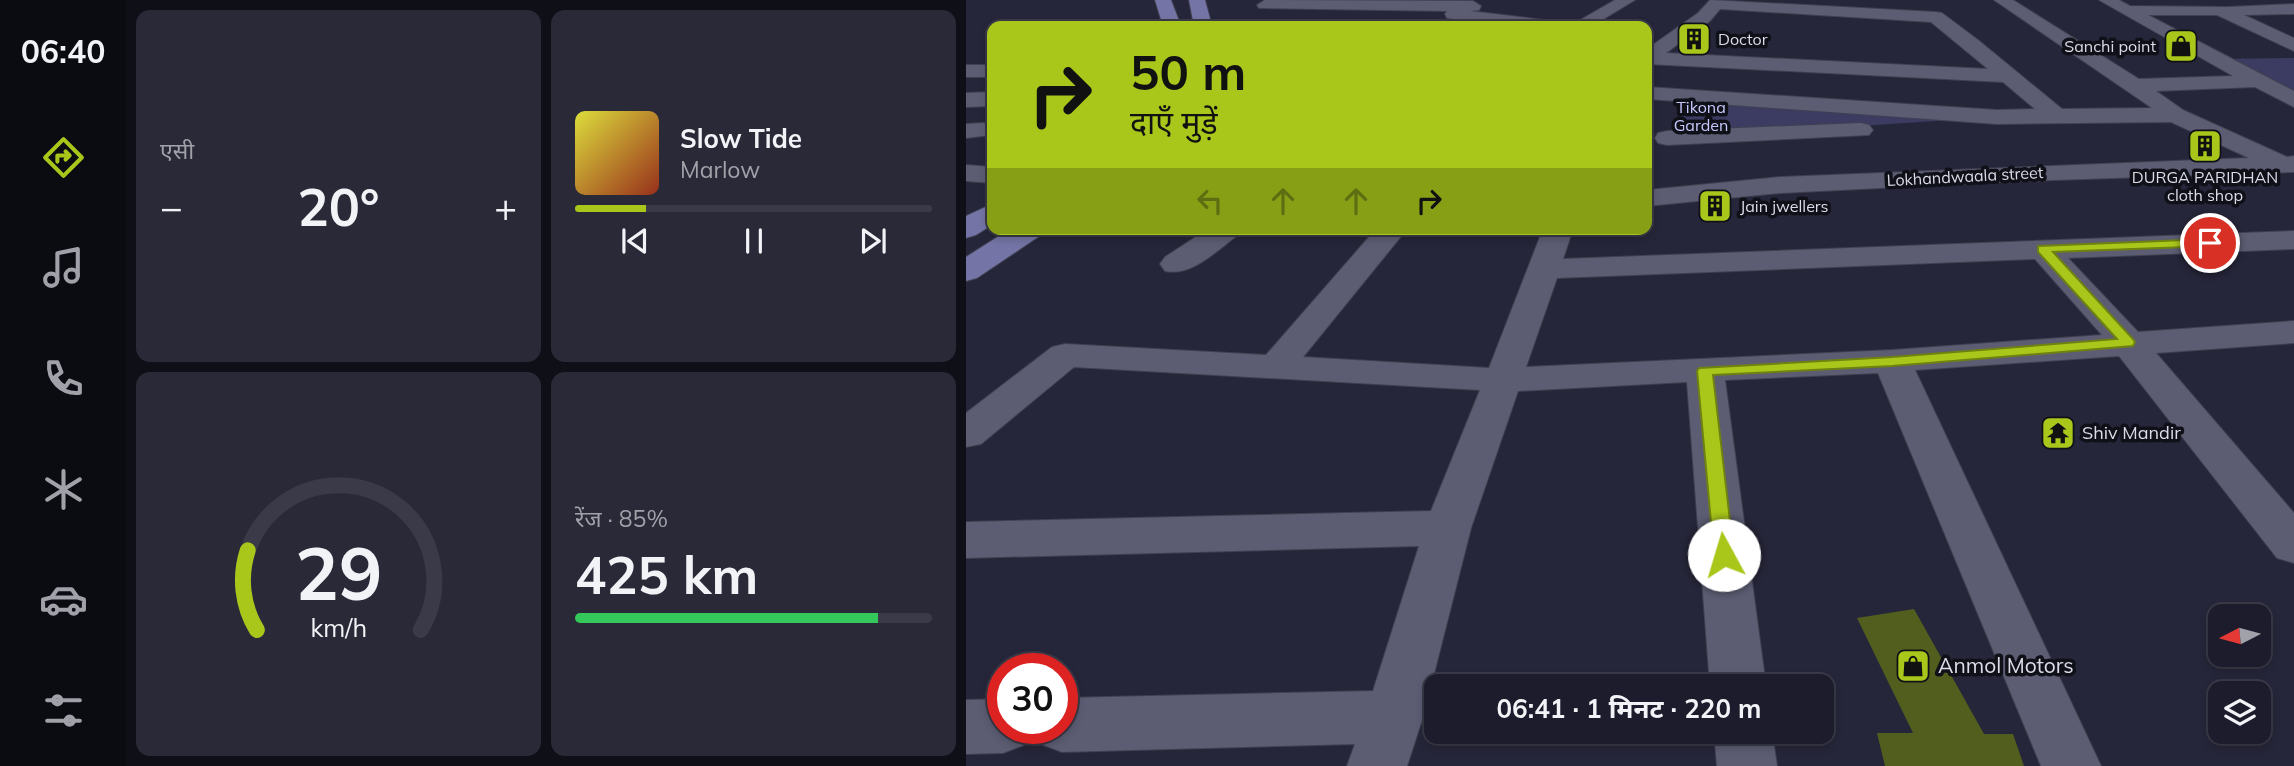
<!DOCTYPE html>
<html lang="hi">
<meta charset="utf-8">
<style>
body{margin:0;font-family:Mulish,"Noto Sans Devanagari",sans-serif;background:#292938;color:#f1f3f6;height:100vh;display:flex;flex-direction:column;font-size:26px;white-space:nowrap}
*{box-sizing:border-box;margin:0}
p{font-size:23px;color:#a0a1a9}
.icon{flex:none;width:38px;height:38px;fill:none;stroke:currentColor;stroke-width:2;stroke-linecap:round;stroke-linejoin:round}
.map{position:relative;flex:1;overflow:hidden}
.panel{display:flex;flex-direction:column;gap:10px;padding:10px;background:#0f0f18;width:840px}
.panel>*{flex:none}
.hud{position:absolute;left:21px;top:21px;width:665px;height:214px;border-radius:14px;box-shadow:0 4px 10px #0003,0 0 0 2px #3a3a48;background:#a9c71a;color:#111;overflow:hidden}
.needle{width:46px;rotate:264deg}
.buttons{position:absolute;left:1242px;top:604px;display:grid;gap:14px}
.buttons a{display:grid;place-items:center;width:63px;height:63px;border-radius:14px;background:#1c1c2c;box-shadow:0 4px 10px #0003,0 0 0 2px #3a3a48;font-size:35px}
.speed{position:absolute;left:21px;top:653px;display:flex;gap:14px;font-size:35px;font-weight:700;text-align:center}
.speed>*{display:grid;place-content:center;width:91px;height:91px;border-radius:50%;background:#1c1c2c;box-shadow:0 4px 10px #0003,0 0 0 2px #3a3a48;line-height:1}
.speed .limit{border:10px solid #d22;background:#fff;color:#111}
.pin{position:absolute;display:grid;place-items:center;width:60px;height:60px;color:#fff;margin:-30px;border:4px solid #fff;border-radius:50%;box-shadow:0 2px 7px #0007}
.me{position:absolute;width:77px;margin:-38px;rotate:354deg;stroke-linejoin:round;filter:drop-shadow(0 0 5px #0008)}
.turn{display:flex;align-items:center;gap:24px;height:147px;padding:0 28px;font-size:32px}
.turn .icon{width:91px;height:91px;stroke-width:2.5}
.turn b{display:block;font-size:49px;line-height:60px}
.lanes{display:flex;align-items:center;height:66px;padding:0 28px;background:#0003;justify-content:center;gap:35px;direction:ltr}
.lanes .off{opacity:.35}
.big{font-size:52px;font-weight:700;line-height:1.1}
.panel .tile{flex:1;display:flex;flex-direction:column;justify-content:center;gap:10px;min-width:0;padding:0 24px;border-radius:14px;background:#292938}
.panel .dial{align-items:center;gap:0}
.dial svg{height:182px;overflow:visible;fill:none;stroke:#3a3a48;stroke-width:7;stroke-linecap:round;text-anchor:middle}
.dial text{fill:#f1f3f6;stroke:none}
.song{display:flex;align-items:center;gap:21px}
.cover{width:84px;height:84px;border-radius:10px;background:linear-gradient(135deg,hsl(60 70% 55%),hsl(10 70% 35%))}
.played{height:7px;border-radius:4px;background:linear-gradient(90deg,#a9c71a 20%,#3a3a48 20%)}
.keys{display:flex;justify-content:space-around;direction:ltr}
.heat{display:flex;justify-content:space-between;align-items:center;font-size:38px;direction:ltr}
.charge{height:10px;border-radius:5px;background:linear-gradient(90deg,#34c759 85%,#3a3a48 0)}
.panel .tiles{flex:1;display:grid;gap:10px;grid-template-columns:repeat(2,1fr)}
.trip{position:absolute;left:458px;top:674px;width:410px;height:70px;border-radius:14px;background:#1c1c2c;box-shadow:0 4px 10px #0003,0 0 0 2px #3a3a48;font-weight:700;line-height:70px;text-align:center}
main{display:flex;flex:1;min-height:0}
.tab-bar{display:flex;flex-direction:column;width:126px;justify-content:space-around;align-items:center;background:#0b0b12;color:#a0a1a9}
.tab-bar .icon{width:49px;height:49px}
.tab-bar .active{color:#a9c71a}
.tab-bar b{font-size:32px;color:#f1f3f6}
.map>svg:first-child{display:block}
</style>
<main>
<nav class="tab-bar">
<b>06:40</b>
<svg class="icon active" aria-label="directions" viewBox="0 0 24 24"><path d="M12 3l9 9-9 9-9-9zM9 14v-3h6M13 9l2 2-2 2"/></svg>
<svg class="icon" aria-label="music" viewBox="0 0 24 24"><path d="M9 18V5l10-2v13"/><circle cx="6" cy="18" r="3"/><circle cx="16" cy="16" r="3"/></svg>
<svg class="icon" aria-label="phone" viewBox="0 0 24 24"><path d="M5 4h4l2 5-3 2q2 4 5 5l2-3 5 2v4C11 20 4 13 5 4z"/></svg>
<svg class="icon" aria-label="climate" viewBox="0 0 24 24"><path d="M12 3v18M4 7l16 10M4 17L20 7"/></svg>
<svg class="icon" aria-label="car" viewBox="0 0 24 24"><path d="M5 17H2v-5l4-1 3-4h7l3 4 3 1v5h-3M9 17h6M6 11h13"/><circle cx="7" cy="17" r="2"/><circle cx="17" cy="17" r="2"/></svg>
<svg class="icon" aria-label="filters" viewBox="0 0 24 24"><path d="M4 7h16M4 17h16"/><circle cx="9" cy="7" r="2"/><circle cx="15" cy="17" r="2"/></svg>
</nav>
<section class="panel">
<div class="tiles">
<div class="tile"><p>एसी</p>
<div class="heat"><a>−</a><b class="big">20°</b><a>+</a></div>
</div>
<div class="tile">
<div class="song"><i class="cover"></i><div><b>Slow Tide</b><p>Marlow</p></div></div>
<div class="played"></div>
<div class="keys"><svg class="icon" aria-label="previous" viewBox="0 0 24 24"><path d="M18 5L8 12l10 7zM5 5v14"/></svg><svg class="icon" aria-label="pause" viewBox="0 0 24 24"><path d="M8 5v14M16 5v14"/></svg><svg class="icon" aria-label="next" viewBox="0 0 24 24"><path d="M6 5l10 7-10 7zM19 5v14"/></svg></div>
</div>
<div class="tile dial"><svg viewBox="0 0 100 80">
<path d="M14 69A42 42 0 1 1 86 69"/>
<path d="M14 69A42 42 0 0 1 10 34" stroke="#a9c71a"/>
<text x="50" y="56" font-size="32" font-weight="700">29</text>
<text x="50" y="72" font-size="11">km/h</text>
</svg></div>
<div class="tile"><p>रेंज · 85%</p><b class="big">425 km</b><div class="charge"></div></div>
</div>
</section>
<div class="map">
<svg width="1328" height="766" viewBox="0 0 1328 766">
<rect width="100%" height="100%" fill="#26263a"/>
<g fill="#3c3c62">
<path d="M 1328,58 L 1328,99 L 1252,59 Z"/>
<path d="M 719,96 L 1031,117 L 709,138 Z"/>
</g>
<path fill="#515e1d" d="M 948,609 L 1018,734 L 1047,734 L 1058,766 L 919,766 L 911,733 L 947,733 L 891,618 Z"/>
<g fill="none" stroke-linecap="round" stroke-linejoin="round">
<defs>
<g id="minor">
<path d="M 299,0 L 507,1 L 515,6 L 513,10 L 504,11 L 586,21 L 595,26 L 545,26 L 487,19 L 481,18 L 479,14 L 481,11 L 293,8 L 291,5 Z"/>
<path d="M 649,0 L 669,0 L 626,26 L 604,26 Z"/>
<path d="M 744,0 L 970,12 L 976,13 L 1012,40 L 1096,109 L 1186,108 L 1028,0 L 1047,0 L 1173,79 L 1267,76 L 1133,0 L 1153,0 L 1164,6 L 1261,7 L 1328,4 L 1328,14 L 1278,15 L 1328,38 L 1328,51 L 1251,15 L 1182,15 L 1328,91 L 1328,107 L 1289,87 L 1190,91 L 1217,110 L 1321,157 L 1328,156 L 1328,172 L 1055,181 L 815,193 L 681,206 L 681,190 L 815,177 L 1283,158 L 1205,122 L 1031,124 L 681,99 L 681,87 L 1031,110 L 1069,109 L 1037,82 L 681,64 L 681,49 L 732,13 ZM 754,9 L 965,22 L 1022,69 L 700,53 L 744,21 Z"/>
<rect x="0" y="65" width="26" height="12"/>
<path d="M 26,92 L 26,106 L 0,107 L 0,93 Z"/>
<path d="M 17,123 L 25,125 L 25,135 L 0,138 L 0,124 Z"/>
<path d="M 895,123 L 903,125 L 907,130 L 903,135 L 701,145 L 692,143 L 689,138 L 692,133 L 701,131 Z"/>
<path d="M 0,165 L 26,167 L 26,183 L 0,181 Z"/>
<path d="M 242,229 L 277,229 L 272,235 C 251,250 226,277 199,271 L 194,264 L 199,257 Z"/>
<path d="M 410,229 L 441,229 L 337,357 L 523,368 L 577,229 L 607,229 L 597,259 L 1328,231 L 1328,249 L 1102,258 L 1172,332 L 1328,321 L 1328,343 L 1190,353 L 1328,513 L 1328,563 L 1311,558 L 1153,356 L 949,370 L 1135,766 L 1075,766 L 912,373 L 759,380 L 800,686 L 744,686 L 721,382 L 552,391 L 505,528 L 457,717 L 441,766 L 381,766 L 389,744 L 96,752 L 75,744 L 68,728 L 96,728 L 96,698 L 407,691 L 453,546 L 0,558 L 0,522 L 465,511 L 514,390 L 108,367 L 15,444 L 0,447 L 0,413 L 86,347 L 99,344 L 300,355 ZM 1069,259 L 1136,335 L 926,350 L 560,367 L 591,278 Z"/>
<path d="M 37,699 L 37,728 L 65,728 L 58,745 L 37,753 L 0,754 L 0,700 Z"/>
<path d="M 748,732 L 806,732 L 811,766 L 751,766 Z"/>
</g>
<g id="major">
<path d="M 189,0 L 205,0 L 215,26 L 197,26 Z"/>
<path d="M 223,0 L 239,0 L 246,26 L 228,26 Z"/>
<path d="M 26,204 L 26,225 L 10,235 L 0,238 L 0,216 Z"/>
<path d="M 44,229 L 80,229 L 75,235 L 11,278 L 0,281 L 0,257 Z"/>
</g>
</defs>
<use href="#minor" stroke="#404051" stroke-width="2"/>
<use href="#major" stroke="#404051" stroke-width="2"/>
<use href="#minor" fill="#5c5d73" fill-rule="evenodd"/>
<use href="#major" fill="#7475a6" fill-rule="evenodd"/>
</g>
<path fill="#a9c71a" stroke="#6e8111" stroke-width="2" d="M 1244,239 L 1251,243 L 1249,246 L 1087,252 L 1167,339 L 1169,342 L 1167,346 L 926,366 L 747,375 L 768,555 L 765,560 L 758,562 L 751,560 L 748,555 L 731,371 L 733,368 L 926,357 L 1151,339 L 1072,252 L 1072,246 Z"/>
<defs>
<symbol id="building-square" viewBox="-11 -11 22 22"><rect x="-9" y="-9" width="18" height="18" rx="4" fill="#a9c71a" stroke="#101019"/><path d="M-4-6H4V6H1V3H-1V6H-4ZM-2.5-4.3h1.7v1.8h-1.7ZM.8-4.3h1.7v1.8H.8ZM-2.5-1h1.7V.8h-1.7ZM.8-1h1.7V.8H.8Z" fill="#111"/></symbol>
<symbol id="shop-square" viewBox="-11 -11 22 22"><rect x="-9" y="-9" width="18" height="18" rx="4" fill="#a9c71a" stroke="#101019"/><path d="M-5-2.5h2.3a2.7 3.5 0 0 1 5.4 0H5L5.5 6h-11ZM-1.5-2.5h3a1.5 2.3 0 0 0-3 0Z" fill="#111"/></symbol>
<symbol id="temple-square" viewBox="-11 -11 22 22"><rect x="-9" y="-9" width="18" height="18" rx="4" fill="#a9c71a" stroke="#101019"/><path d="M0-6L5-2H3V0L6.5 2.5H4V6H1.5V3h-3V6H-4V2.5H-6.5L-3 0V-2H-5Z" fill="#111"/></symbol>
</defs>
<g fill-rule="evenodd">
<use href="#building-square" x="709" y="20" width="38" height="38"/>
<use href="#shop-square" x="1196" y="27" width="38" height="38"/>
<use href="#building-square" x="1220" y="127" width="38" height="38"/>
<use href="#building-square" x="730" y="187" width="38" height="38"/>
<use href="#temple-square" x="1073" y="414" width="38" height="38"/>
<use href="#shop-square" x="928" y="647" width="38" height="38"/>
</g>
<g text-anchor="middle" stroke-width="7" stroke-linejoin="round" paint-order="stroke">
<g font-size="16" fill="#dbdce9" stroke="#101019" text-anchor="start">
<text x="752" y="45">Doctor</text>
<text x="1190" y="52" text-anchor="end">Sanchi point</text>
<text x="1239" y="183" text-anchor="middle">DURGA PARIDHAN<tspan x="1239" dy="18">cloth shop</tspan></text>
<text x="774" y="212">Jain jwellers</text>
</g>
<g font-size="16" fill="#c7cafe" stroke="#101019">
<text x="735" y="113">Tikona<tspan x="735" dy="18">Garden</tspan></text>
</g>
<g font-size="16" fill="#dbdce9" stroke="#101019">
<text transform="translate(999 176) rotate(-3)" y="6">Lokhandwaala street</text>
</g>
<g font-size="18" fill="#dbdce9" stroke="#101019" text-anchor="start">
<text x="1116" y="439">Shiv Mandir</text>
</g>
<g font-size="21" fill="#dbdce9" stroke="#101019" text-anchor="start">
<text x="972" y="673">Anmol Motors</text>
</g>
</g>
</svg>
<div class="buttons">
<a><svg class="needle" viewBox="-14 -14 28 28"><path d="M0-13l5 13h-10z" fill="#e53935"/><path d="M0 13l5-13h-10z" fill="#a0a1a9"/></svg></a>
<a><svg class="icon" aria-label="layers" viewBox="0 0 24 24"><path d="M12 4l9 5-9 5-9-5zM3 14l9 5 9-5"/></svg></a>
</div>
<div class="speed"><div class="limit">30</div></div>
<div class="pin" style="left:1244px;top:243px;background:#d93025"><svg class="icon" aria-label="arrive" viewBox="0 0 24 24"><path d="M6 21V4h12l-3 4 3 4H6"/></svg></div>
<svg class="me" style="left:758px;top:555px" viewBox="-20 -20 40 40"><circle r="19" fill="#fff"/><path d="M0-13L10 11 0 6-10 11z" fill="#a9c71a"/></svg>
<div class="trip">06:41 · 1 मिनट · 220 m</div>
<div class="hud">
<div class="turn"><svg class="icon" aria-label="right" viewBox="0 0 24 24"><path d="M7 20v-9h11M14 6l5 5-5 5"/></svg><div><b>50 m</b>दाएँ मुड़ें</div></div>
<div class="lanes"><svg class="icon off" aria-label="left" viewBox="0 0 24 24"><path d="M17 20v-9H6M10 6l-5 5 5 5"/></svg><svg class="icon off" aria-label="ahead" viewBox="0 0 24 24"><path d="M12 20V5M6 11l6-6 6 6"/></svg><svg class="icon off" aria-label="ahead" viewBox="0 0 24 24"><path d="M12 20V5M6 11l6-6 6 6"/></svg><svg class="icon" aria-label="right" viewBox="0 0 24 24"><path d="M7 20v-9h11M14 6l5 5-5 5"/></svg></div>
</div>
</div>
</main>
